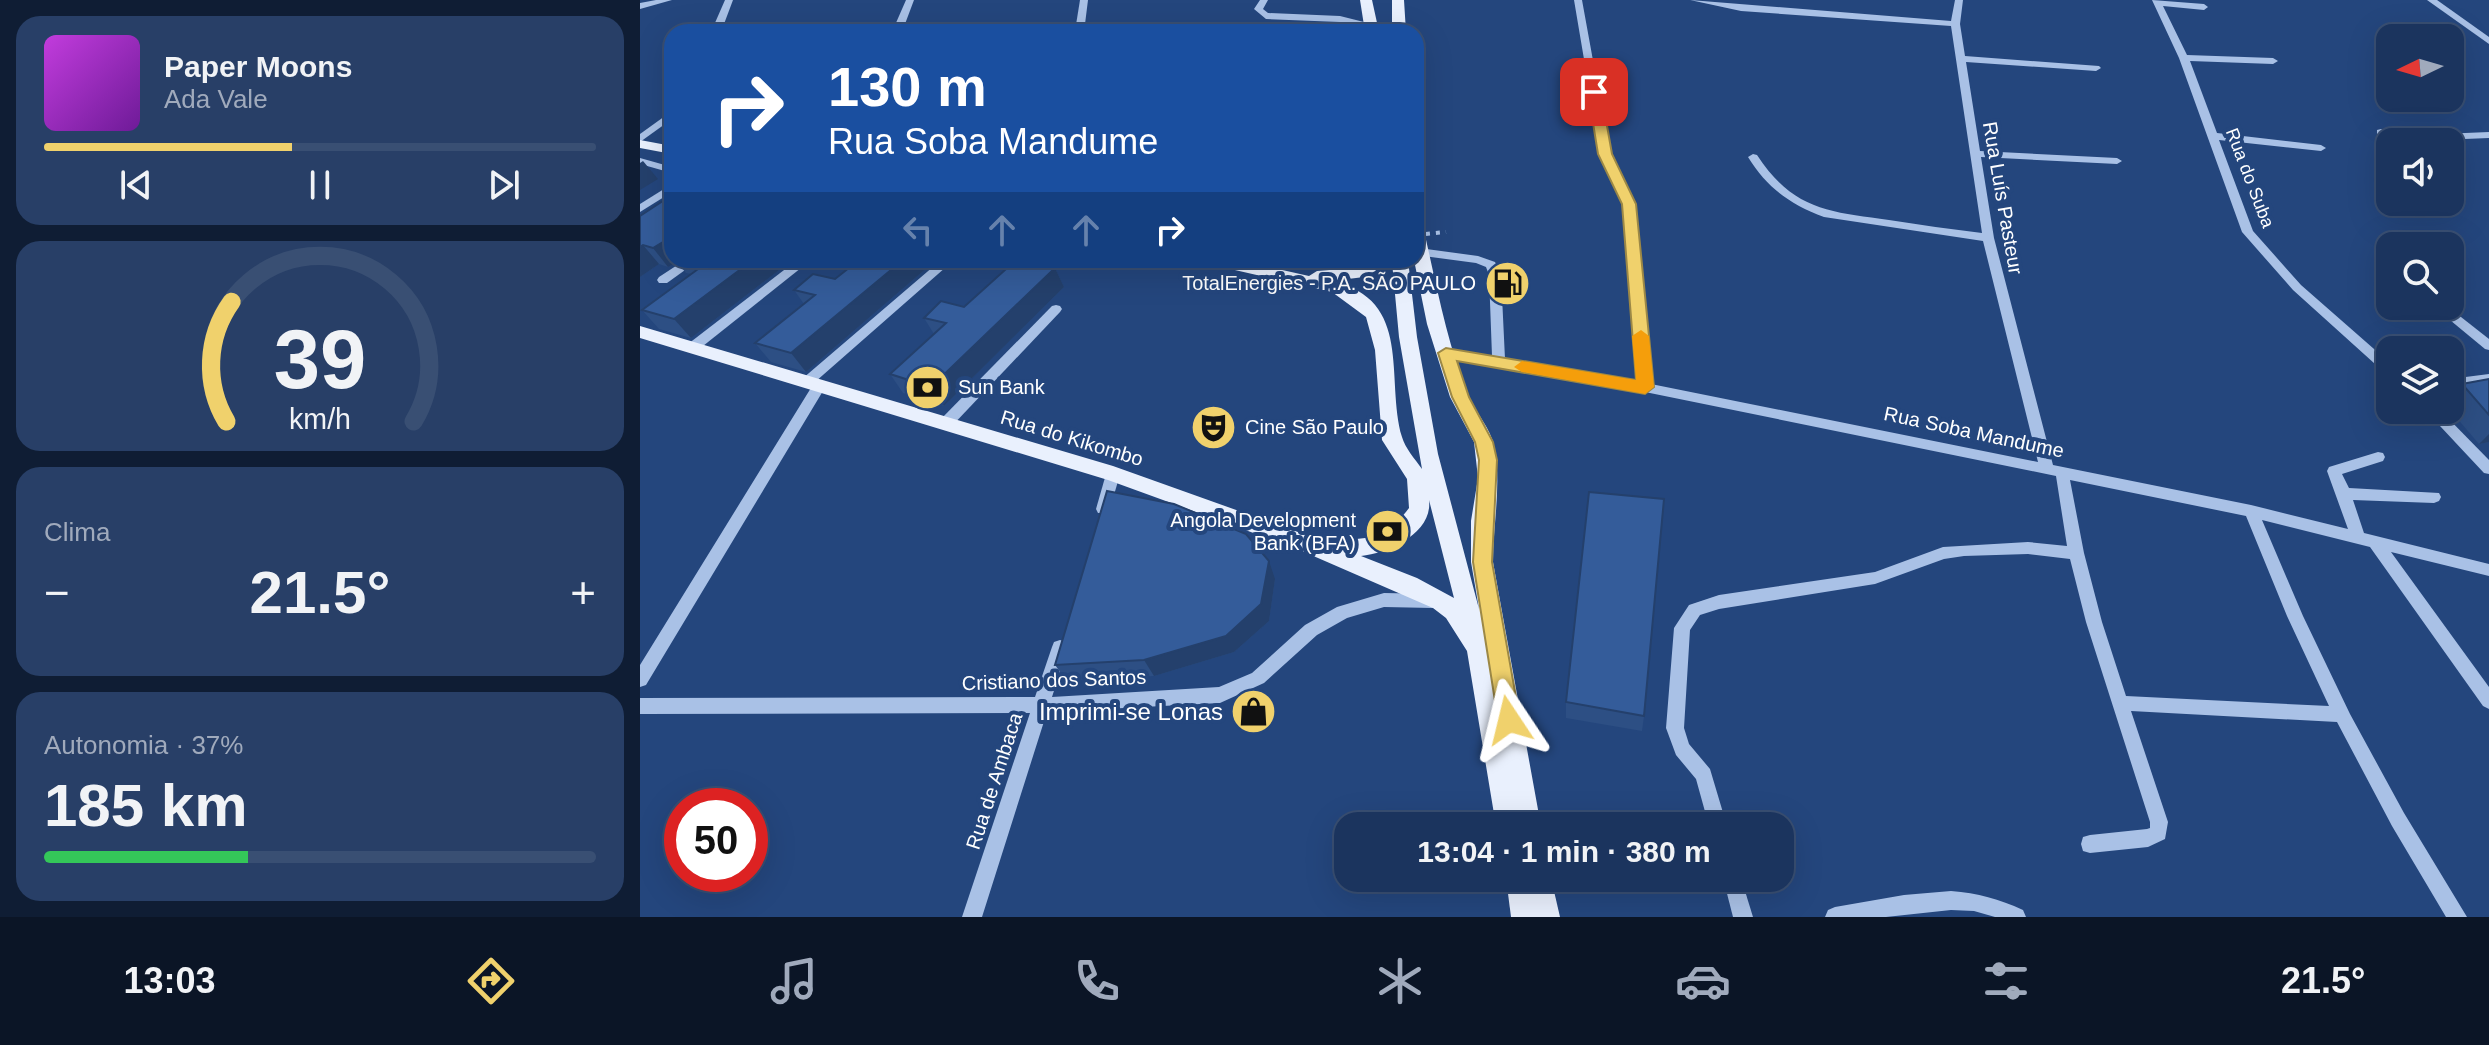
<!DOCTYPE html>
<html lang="pt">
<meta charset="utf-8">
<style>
body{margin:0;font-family:Arial,sans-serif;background:#283f67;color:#f1f3f6;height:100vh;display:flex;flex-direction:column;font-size:30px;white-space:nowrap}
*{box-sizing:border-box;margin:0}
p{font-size:26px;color:#a0aabc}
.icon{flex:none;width:44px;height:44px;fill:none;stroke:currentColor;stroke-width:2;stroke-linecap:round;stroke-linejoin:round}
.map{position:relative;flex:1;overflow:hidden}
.sheet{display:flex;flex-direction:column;gap:16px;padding:16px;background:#0f1d34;width:640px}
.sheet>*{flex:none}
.guide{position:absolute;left:24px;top:24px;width:760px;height:244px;border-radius:24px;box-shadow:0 8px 32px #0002,0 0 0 2px #394f73;background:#1a4fa0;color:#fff;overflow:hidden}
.needle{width:52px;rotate:265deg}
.tools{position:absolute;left:1736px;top:24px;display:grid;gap:16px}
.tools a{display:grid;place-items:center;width:88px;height:88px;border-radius:16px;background:#1b345e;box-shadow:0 8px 32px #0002,0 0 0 2px #394f73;font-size:40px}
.speed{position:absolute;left:24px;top:788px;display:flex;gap:16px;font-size:40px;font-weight:700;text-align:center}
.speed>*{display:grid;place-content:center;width:104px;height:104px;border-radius:50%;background:#1b345e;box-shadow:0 8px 32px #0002,0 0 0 2px #394f73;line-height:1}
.speed .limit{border:12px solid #d22;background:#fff;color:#111}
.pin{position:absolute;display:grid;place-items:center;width:68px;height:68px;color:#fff;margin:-34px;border-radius:16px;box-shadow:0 4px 12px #0006}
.me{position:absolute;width:88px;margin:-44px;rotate:350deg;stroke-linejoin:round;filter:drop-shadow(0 0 6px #0008)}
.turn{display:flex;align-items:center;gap:28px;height:168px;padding:0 32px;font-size:36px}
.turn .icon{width:104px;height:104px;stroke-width:2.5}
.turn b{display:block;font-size:56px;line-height:68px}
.lanes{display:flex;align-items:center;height:76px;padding:0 32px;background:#0003;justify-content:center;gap:40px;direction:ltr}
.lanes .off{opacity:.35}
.big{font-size:60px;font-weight:800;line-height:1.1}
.sheet .card{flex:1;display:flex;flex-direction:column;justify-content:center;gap:12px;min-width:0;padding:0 28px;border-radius:24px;background:#283f67}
.sheet .dial{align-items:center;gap:0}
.dial svg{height:208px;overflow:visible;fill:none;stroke:#394f73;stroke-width:7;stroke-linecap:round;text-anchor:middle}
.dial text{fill:#f1f3f6;stroke:none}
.song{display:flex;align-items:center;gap:24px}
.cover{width:96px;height:96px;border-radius:12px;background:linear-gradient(135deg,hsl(290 70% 55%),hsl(280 70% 35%))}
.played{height:8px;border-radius:4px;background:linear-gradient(90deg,#f0d16c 45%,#394f73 45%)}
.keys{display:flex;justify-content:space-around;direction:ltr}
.heat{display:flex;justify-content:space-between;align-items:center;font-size:44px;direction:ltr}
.charge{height:12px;border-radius:6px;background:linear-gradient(90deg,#34c759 37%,#394f73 0)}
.trip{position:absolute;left:694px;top:812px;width:460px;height:80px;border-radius:24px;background:#1b345e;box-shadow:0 8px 32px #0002,0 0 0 2px #394f73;font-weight:800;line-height:80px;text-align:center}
.tab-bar{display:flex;height:128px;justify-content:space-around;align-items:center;background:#0b1526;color:#a0aabc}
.tab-bar .icon{width:56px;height:56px}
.tab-bar .current{color:#f0d16c}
.tab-bar b{font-size:36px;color:#f1f3f6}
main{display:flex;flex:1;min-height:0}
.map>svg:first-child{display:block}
</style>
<main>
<section class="sheet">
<div class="card">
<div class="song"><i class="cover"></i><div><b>Paper Moons</b><p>Ada Vale</p></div></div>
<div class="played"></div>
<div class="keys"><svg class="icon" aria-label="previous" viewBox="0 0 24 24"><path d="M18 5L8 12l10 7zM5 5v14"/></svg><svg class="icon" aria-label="pause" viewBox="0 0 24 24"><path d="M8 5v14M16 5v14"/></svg><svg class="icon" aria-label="next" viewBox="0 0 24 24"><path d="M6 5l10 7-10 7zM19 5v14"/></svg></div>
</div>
<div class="card dial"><svg viewBox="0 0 100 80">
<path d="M14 69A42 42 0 1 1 86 69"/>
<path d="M14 69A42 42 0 0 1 16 23" stroke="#f0d16c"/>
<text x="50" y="56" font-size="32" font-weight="700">39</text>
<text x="50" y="72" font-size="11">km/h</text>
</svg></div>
<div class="card"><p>Clima</p>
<div class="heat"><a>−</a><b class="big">21.5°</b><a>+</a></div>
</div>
<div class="card"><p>Autonomia · 37%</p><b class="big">185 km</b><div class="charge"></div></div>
</section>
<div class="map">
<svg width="1849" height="917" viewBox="0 0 1849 917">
<rect width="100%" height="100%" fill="#24467d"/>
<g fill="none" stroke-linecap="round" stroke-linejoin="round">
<g fill="#a9c1e6" fill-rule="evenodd">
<path d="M 16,0 L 32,0 L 0,9 L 0,3 Z"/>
<path d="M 85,0 L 93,0 L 81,32 L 71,32 Z"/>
<path d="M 266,0 L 274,0 L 262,32 L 252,32 Z"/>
<path d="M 440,0 L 448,0 L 444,32 L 435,31 Z"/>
<path d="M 620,0 L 628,0 L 623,9 L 628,13 L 700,16 L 736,25 L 731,28 L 700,22 L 626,19 L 614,9 Z"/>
<path d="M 934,0 L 942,0 L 970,154 L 995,204 L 1011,384 L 1398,462 L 1343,241 L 1184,217 C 1150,204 1127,188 1108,157 L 1113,154 L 1117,155 C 1153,210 1189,212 1249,220 C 1280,225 1311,229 1342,233 L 1311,26 L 1101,11 L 1050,0 L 1311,21 L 1315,0 L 1323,0 L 1320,24 L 1325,56 L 1459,66 L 1461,68 L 1456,71 L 1326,62 L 1340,151 L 1477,158 L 1482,161 L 1477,164 L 1341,157 L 1354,238 L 1413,465 L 1611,505 L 1708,529 L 1687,471 L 1689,467 L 1738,452 L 1743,453 L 1745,457 L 1743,461 L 1702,474 L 1709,488 L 1799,493 L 1801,497 L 1799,501 L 1794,503 L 1713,500 L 1724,533 L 1849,564 L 1849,576 L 1751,552 L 1849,687 L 1849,709 L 1843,706 L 1730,547 L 1622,520 L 1663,616 L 1710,714 L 1764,813 L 1827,917 L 1806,917 L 1752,826 L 1697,722 L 1491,711 L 1528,822 L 1525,839 L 1508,847 L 1450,853 L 1443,851 L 1441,844 L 1443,837 L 1450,835 L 1507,829 L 1510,828 L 1510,822 L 1446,622 L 1430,559 L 1388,554 L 1324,556 L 1304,559 L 1235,584 L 1079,609 L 1060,615 L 1050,630 L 1044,728 L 1049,744 L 1070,769 L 1087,826 L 1069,826 L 1056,779 L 1036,755 L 1026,728 L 1034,628 L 1049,605 L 1079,595 L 1235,572 L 1303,547 L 1388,542 L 1427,546 L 1416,476 L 1005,392 L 801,356 L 800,353 L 801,350 L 806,349 L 852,356 L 849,275 L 846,267 L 836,263 L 776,255 L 776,249 L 779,248 L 838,256 L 855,262 L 861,275 L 865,359 L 998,381 L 983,204 L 960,154 ZM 1430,480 L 1606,516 L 1647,616 L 1689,706 L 1486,696 L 1462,622 L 1444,553 Z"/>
<path d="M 1512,0 L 1564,4 L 1568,7 L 1564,10 L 1523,6 L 1547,55 L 1633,58 L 1638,61 L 1633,64 L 1550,61 L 1577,133 L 1681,145 L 1686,148 L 1681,151 L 1579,140 L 1613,231 L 1661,285 L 1750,363 L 1750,375 L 1745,373 L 1653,290 L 1602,232 L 1539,58 Z"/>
<path d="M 1787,0 L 1797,0 L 1849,37 L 1849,44 Z"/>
<path d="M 32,111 L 32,119 L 0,142 L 0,134 Z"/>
<path d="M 1741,129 L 1801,134 L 1849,132 L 1849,138 L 1801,140 L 1737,134 L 1737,130 Z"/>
<path d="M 0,158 L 32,167 L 32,173 L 0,164 Z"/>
<path d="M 32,184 L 32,192 L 0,212 L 0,204 Z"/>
<path d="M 1744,257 L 1750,260 L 1750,270 L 1738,261 Z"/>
<path d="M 45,260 L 59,260 L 27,283 L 19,283 L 17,280 L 19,277 Z"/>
<path d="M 157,260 L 171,260 L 58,350 L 48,350 L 47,347 L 48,344 Z"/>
<path d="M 301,260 L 314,260 L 175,382 L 184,383 L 186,386 L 6,685 L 0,687 L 0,665 L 174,383 L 167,387 L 162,385 L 160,382 L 162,379 Z"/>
<path d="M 416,305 L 420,306 L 422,309 L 420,312 L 310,428 L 300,428 L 298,424 L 300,420 L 412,306 Z"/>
<path d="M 1793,306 L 1807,306 L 1849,339 L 1849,350 L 1845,349 Z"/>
<path d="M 1849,374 L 1849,384 L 1810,389 L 1810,379 Z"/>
<path d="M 1785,410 L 1800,410 L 1849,460 L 1849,474 L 1844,473 Z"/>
<path d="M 473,469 L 478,470 L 480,474 L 470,509 L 468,513 L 458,513 L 456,509 L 466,474 L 468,470 Z"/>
<path d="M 744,593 L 793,594 L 799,596 L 801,601 L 799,606 L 793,608 L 744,607 L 707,618 L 677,635 L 624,683 L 580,703 L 407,712 L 342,917 L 322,917 L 390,713 L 0,714 L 0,698 L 395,697 L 412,647 L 414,642 L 420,640 L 426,642 L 428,647 L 412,697 L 579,687 L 612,673 L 665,625 L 697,607 Z"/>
<path d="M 1083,878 L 1101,878 L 1113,917 L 1093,917 Z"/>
<path d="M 1311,891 C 1338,893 1359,899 1383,910 L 1386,917 L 1355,917 L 1334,911 L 1311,910 L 1246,917 L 1185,917 L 1188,910 L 1195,907 L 1264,895 Z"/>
</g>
<g fill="#e9f0fd" fill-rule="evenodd">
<path d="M 720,0 L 732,0 L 739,32 L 725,32 Z"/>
<path d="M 752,0 L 764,0 L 766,32 L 752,32 Z"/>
<path d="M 0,140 L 32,146 L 32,154 L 0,148 Z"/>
<path d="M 776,226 L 784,231 C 797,287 807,344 829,397 C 836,413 851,429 854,446 C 862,484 853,523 853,562 L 901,826 L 856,826 L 827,651 L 806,618 L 793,608 L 655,548 L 468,480 L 0,338 L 0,326 L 473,466 L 683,541 C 691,537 698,538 708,539 C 736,540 753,530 769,508 L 767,479 L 742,440 L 735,350 L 726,317 L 692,292 L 573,265 L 565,260 L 597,260 L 669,276 L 677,271 L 715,268 L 731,260 L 768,260 L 777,337 L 798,454 L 839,609 L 831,562 L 831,521 L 838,478 L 834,442 L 810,397 L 787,324 L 774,260 ZM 752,262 L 759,337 L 782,469 C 775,459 765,448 762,437 C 745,378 774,300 692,281 L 724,277 ZM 789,500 L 814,598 L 777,578 L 721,556 C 749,553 793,533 789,500 Z"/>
<path d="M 866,878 L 911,878 L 920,917 L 871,917 Z"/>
</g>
<path stroke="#a9c1e6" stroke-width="4" stroke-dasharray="4 6" stroke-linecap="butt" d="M 776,235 L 806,232"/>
</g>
<g fill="#2d4f84">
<path d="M 32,195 L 32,260 L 152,260 L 51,338 L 19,329 L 2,310 L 52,274 L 46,273 L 37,262 L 28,267 L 19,264 L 0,277 L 0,216 Z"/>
<path d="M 219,260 L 296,260 L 166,372 L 131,362 L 115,343 L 164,304 L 154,290 L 195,279 Z"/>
<path d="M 415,268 L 424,287 L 304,406 L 263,393 L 250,374 L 294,334 L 284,318 L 324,307 Z"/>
<path d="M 1849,379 L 1849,442 L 1839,444 L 1810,410 L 1810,396 L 1822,384 Z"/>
<path d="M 635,579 L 629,621 L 594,652 L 514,676 L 427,681 L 415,665 Z"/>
<path d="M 926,702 L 1004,716 L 1002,731 L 926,718 Z"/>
</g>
<g fill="#24406c">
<path d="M 3,161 L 18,179 L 0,190 L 0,163 Z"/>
<path d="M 28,239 L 32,244 L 32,254 L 31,254 L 32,260 L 36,260 L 37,262 L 28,267 L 13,248 Z"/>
<path d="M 3,245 L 19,264 L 0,277 L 0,247 Z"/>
<path d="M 113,260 L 152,260 L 51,338 L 34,319 Z"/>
<path d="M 263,260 L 296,260 L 166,372 L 151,353 Z"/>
<path d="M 415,268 L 424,287 L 304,406 L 291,387 Z"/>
<path d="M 1849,434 L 1849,442 L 1839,444 Z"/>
<path d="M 629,561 L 635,579 L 629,621 L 594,652 L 514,676 L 504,660 Z"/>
</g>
<g fill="#345c9a" stroke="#24406c" stroke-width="2">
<path d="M 32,195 L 32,225 L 30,226 L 32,227 L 32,239 L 28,239 L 13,248 L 3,245 L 0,247 L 0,216 Z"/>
<path d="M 51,260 L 113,260 L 34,319 L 2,310 L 65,264 Z"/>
<path d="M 219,260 L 263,260 L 151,353 L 115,343 L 175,295 L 154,290 L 173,274 L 195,279 Z"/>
<path d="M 376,260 L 382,260 L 415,268 L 291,387 L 250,374 L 306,323 L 284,318 L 301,301 L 324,307 Z"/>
<path d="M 1849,379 L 1849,415 L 1822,384 Z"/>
<path d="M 467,491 L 534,504 L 606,534 L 629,561 L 621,604 L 586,636 L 504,660 L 415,665 Z"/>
<path d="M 949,492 L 1024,499 L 1004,716 L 926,702 Z"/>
</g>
<path fill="#f0d16c" stroke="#9c8846" stroke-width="2" d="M 954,88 L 961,92 L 972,154 L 996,204 L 1014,387 L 1005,394 L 817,361 L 829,397 L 853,442 L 857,460 L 852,562 L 880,720 L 877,728 L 869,731 L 861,728 L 858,720 L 833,562 L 839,460 L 835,442 L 812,397 L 798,353 L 806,348 L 996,380 L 982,204 L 958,154 L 948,92 Z"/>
<path fill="#f59e0b" d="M 1001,330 L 1009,336 L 1014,387 L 1005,394 L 882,372 L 874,367 L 882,361 L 996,380 L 992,336 Z"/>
<defs>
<symbol id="fuel-disc" viewBox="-11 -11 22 22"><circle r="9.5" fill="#f0d16c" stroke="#24467d"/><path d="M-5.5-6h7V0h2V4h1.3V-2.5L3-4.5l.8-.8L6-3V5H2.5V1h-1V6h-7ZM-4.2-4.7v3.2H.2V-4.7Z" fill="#111"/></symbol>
<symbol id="bank-disc" viewBox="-11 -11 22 22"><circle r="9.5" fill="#f0d16c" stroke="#24467d"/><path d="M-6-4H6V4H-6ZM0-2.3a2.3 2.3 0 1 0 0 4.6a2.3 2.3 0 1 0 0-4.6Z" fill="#111"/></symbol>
<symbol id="theatre-disc" viewBox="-11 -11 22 22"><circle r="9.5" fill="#f0d16c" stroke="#24467d"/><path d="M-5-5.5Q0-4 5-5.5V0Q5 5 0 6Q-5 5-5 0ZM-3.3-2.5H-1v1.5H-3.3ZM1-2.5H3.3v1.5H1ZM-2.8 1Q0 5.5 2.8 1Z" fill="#111"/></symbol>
<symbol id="shop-disc" viewBox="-11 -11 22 22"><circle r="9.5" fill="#f0d16c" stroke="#24467d"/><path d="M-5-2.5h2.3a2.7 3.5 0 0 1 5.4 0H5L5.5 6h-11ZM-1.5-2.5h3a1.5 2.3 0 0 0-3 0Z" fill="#111"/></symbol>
</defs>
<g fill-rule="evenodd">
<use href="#fuel-disc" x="842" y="258" width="51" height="51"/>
<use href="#bank-disc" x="262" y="362" width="51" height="51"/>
<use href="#theatre-disc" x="548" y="402" width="51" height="51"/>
<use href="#bank-disc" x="722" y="506" width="51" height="51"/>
<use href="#shop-disc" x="588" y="686" width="51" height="51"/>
</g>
<g text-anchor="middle" stroke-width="8" stroke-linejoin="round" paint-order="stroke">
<g font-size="18" fill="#fff" stroke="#24467d">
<text transform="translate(1610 178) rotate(69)" y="6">Rua do Suba</text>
</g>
<g font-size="20" fill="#fff" stroke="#24467d">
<text transform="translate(1363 198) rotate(80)" y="7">Rua Luís Pasteur</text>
<text transform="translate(1334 432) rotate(12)" y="7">Rua Soba Mandume</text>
<text transform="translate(432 438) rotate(17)" y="7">Rua do Kikombo</text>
<text transform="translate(414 680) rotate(-2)" y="7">Cristiano dos Santos</text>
<text transform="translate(354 781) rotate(-72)" y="7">Rua de Ambaca</text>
</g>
<g font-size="20" fill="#fff" stroke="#24467d" text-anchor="end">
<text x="836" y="290">TotalEnergies - P.A. SÃO PAULO</text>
<text x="318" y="394" text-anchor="start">Sun Bank</text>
<text x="605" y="434" text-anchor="start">Cine São Paulo</text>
<text x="716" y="527">Angola Development<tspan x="716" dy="23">Bank (BFA)</tspan></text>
</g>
<g font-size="24" fill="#fff" stroke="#24467d" text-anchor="end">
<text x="583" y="720">Imprimi-se Lonas</text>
</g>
</g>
</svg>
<div class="tools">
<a><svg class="needle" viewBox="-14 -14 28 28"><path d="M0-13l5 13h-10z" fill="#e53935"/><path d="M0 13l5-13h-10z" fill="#a0aabc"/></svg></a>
<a><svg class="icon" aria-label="sound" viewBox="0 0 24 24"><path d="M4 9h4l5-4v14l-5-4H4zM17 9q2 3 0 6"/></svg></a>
<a><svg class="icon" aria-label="search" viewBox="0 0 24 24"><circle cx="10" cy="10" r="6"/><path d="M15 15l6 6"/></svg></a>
<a><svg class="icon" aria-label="layers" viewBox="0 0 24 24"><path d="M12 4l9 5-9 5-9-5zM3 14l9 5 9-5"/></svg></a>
</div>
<div class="speed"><div class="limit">50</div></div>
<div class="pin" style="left:954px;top:92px;background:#d93025"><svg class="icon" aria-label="arrive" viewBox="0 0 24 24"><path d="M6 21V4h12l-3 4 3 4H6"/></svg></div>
<svg class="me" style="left:869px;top:720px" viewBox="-20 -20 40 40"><path d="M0-17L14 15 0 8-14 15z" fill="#f0d16c" stroke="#fff" stroke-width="4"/></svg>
<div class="trip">13:04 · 1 min · 380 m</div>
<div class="guide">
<div class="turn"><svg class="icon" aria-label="right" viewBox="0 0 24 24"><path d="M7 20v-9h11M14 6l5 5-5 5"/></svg><div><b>130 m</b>Rua Soba Mandume</div></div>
<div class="lanes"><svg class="icon off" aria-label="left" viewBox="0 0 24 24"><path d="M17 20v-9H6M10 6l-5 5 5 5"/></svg><svg class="icon off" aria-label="ahead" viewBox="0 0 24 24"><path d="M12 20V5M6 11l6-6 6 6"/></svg><svg class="icon off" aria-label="ahead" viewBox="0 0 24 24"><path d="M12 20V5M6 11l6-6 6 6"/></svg><svg class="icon" aria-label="right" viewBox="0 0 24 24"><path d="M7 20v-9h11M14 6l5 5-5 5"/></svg></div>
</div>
</div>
</main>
<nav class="tab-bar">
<b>13:03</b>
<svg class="icon current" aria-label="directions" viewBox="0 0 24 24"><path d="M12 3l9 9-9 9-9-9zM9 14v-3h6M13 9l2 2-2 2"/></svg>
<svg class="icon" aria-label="music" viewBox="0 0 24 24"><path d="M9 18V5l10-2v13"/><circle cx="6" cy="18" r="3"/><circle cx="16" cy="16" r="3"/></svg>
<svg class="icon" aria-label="phone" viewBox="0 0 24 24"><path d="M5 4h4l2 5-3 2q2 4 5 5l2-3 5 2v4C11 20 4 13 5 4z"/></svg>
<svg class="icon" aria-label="climate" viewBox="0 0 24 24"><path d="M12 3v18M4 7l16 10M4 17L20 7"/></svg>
<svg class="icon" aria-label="car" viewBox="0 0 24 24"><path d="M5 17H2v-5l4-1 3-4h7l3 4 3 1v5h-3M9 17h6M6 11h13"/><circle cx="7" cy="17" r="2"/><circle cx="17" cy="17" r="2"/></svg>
<svg class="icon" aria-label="filters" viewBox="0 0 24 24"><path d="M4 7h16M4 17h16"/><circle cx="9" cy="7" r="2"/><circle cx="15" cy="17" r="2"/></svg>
<b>21.5°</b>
</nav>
